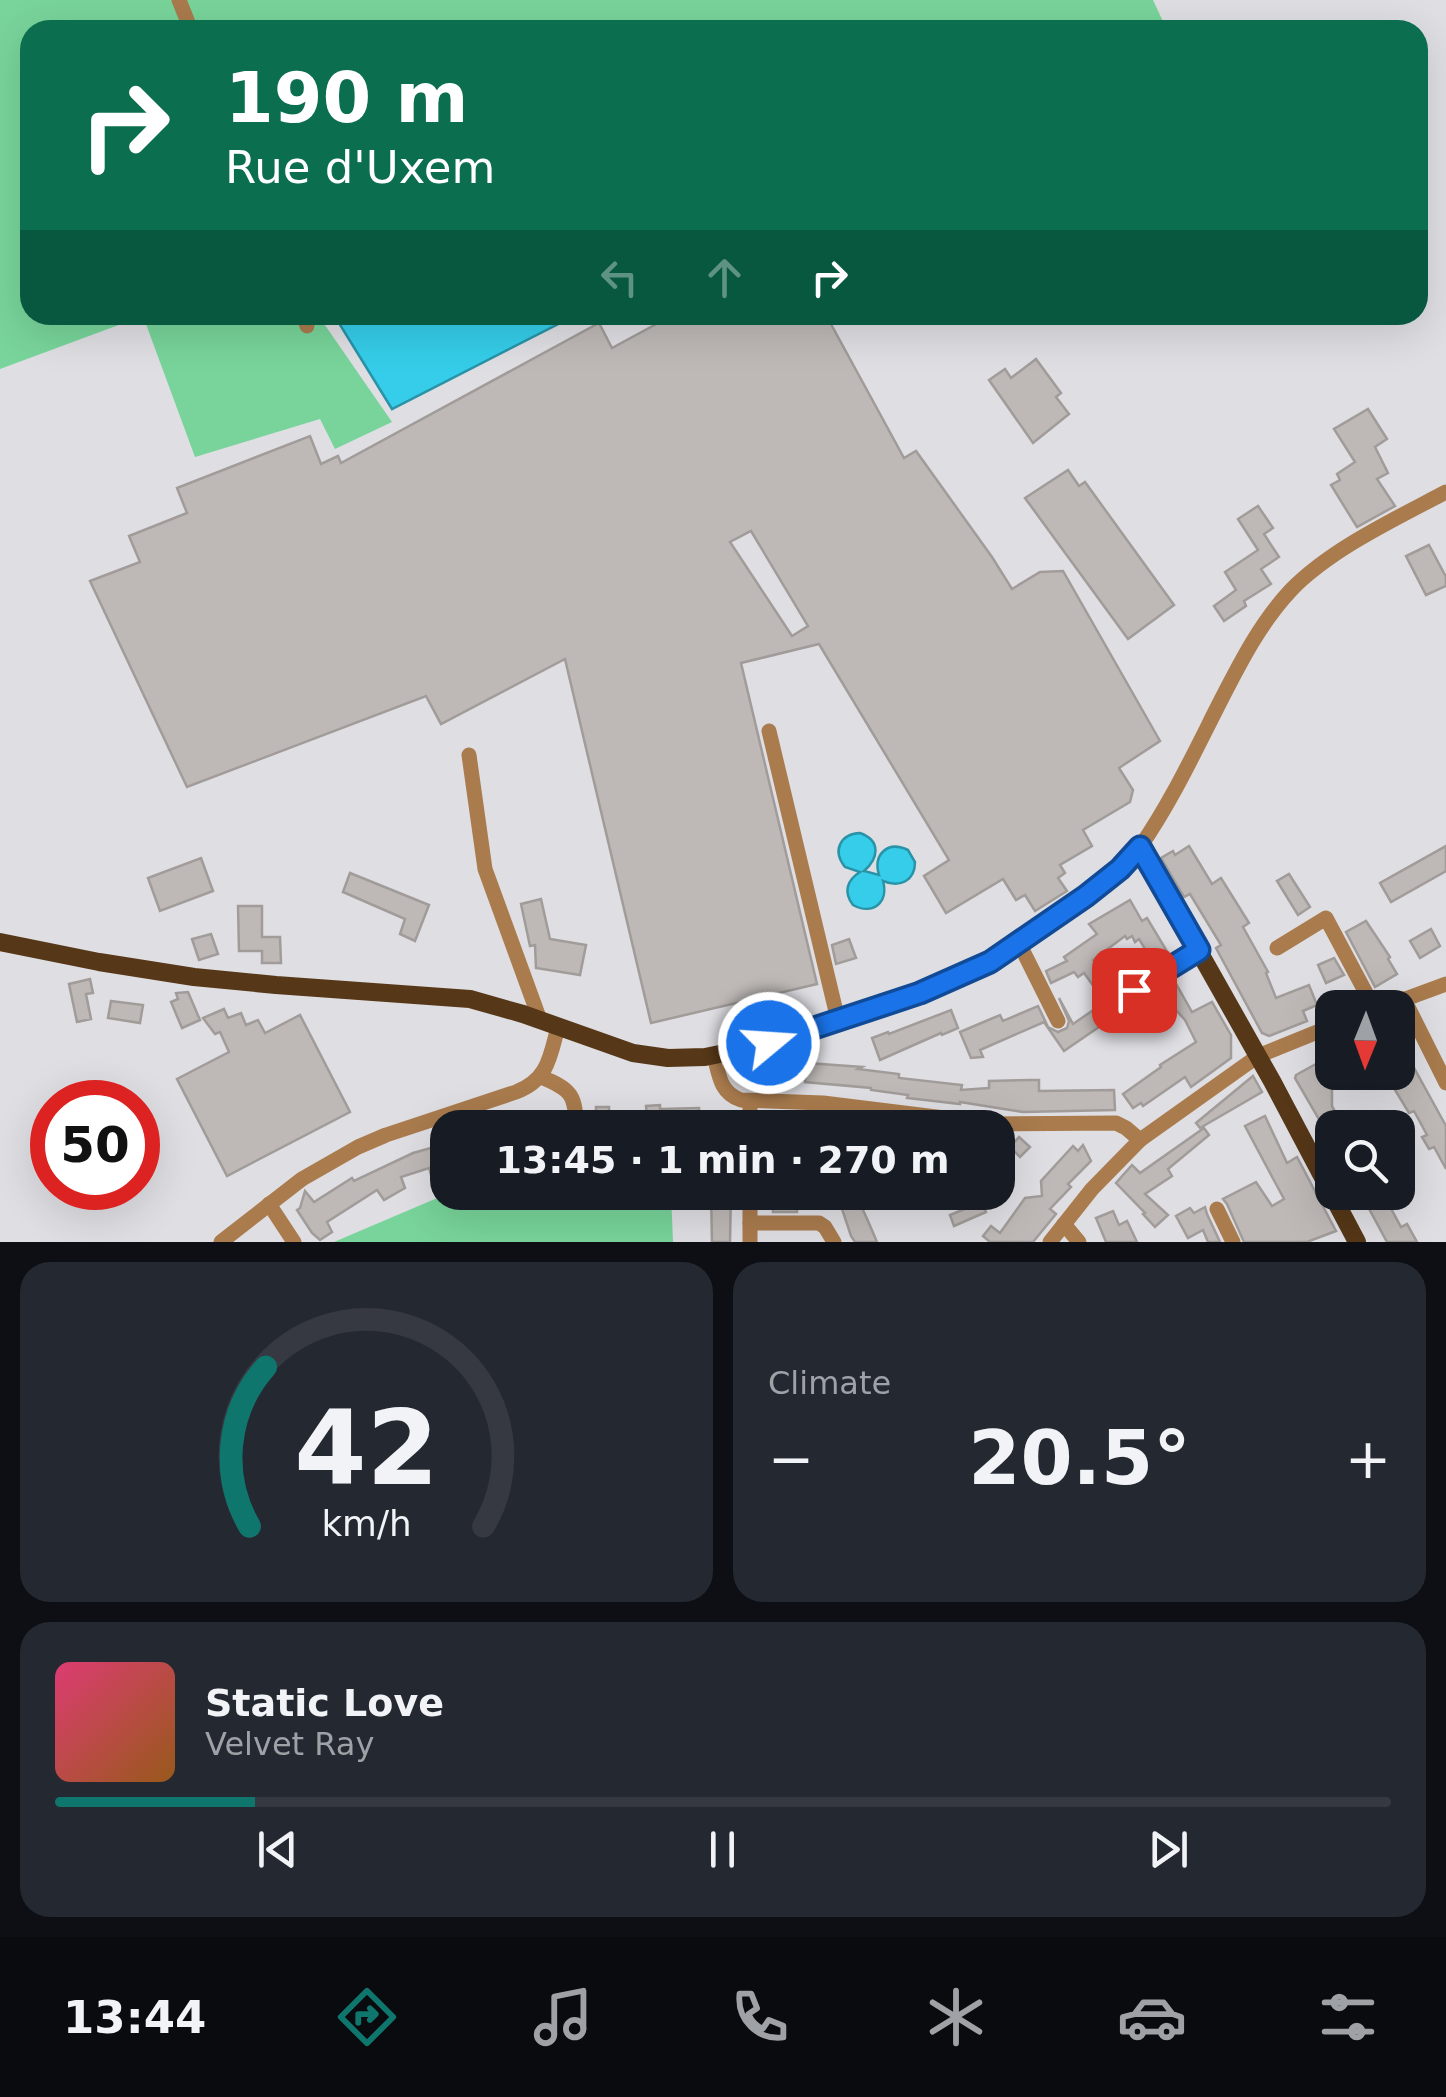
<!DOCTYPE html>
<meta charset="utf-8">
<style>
body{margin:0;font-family:"DejaVu Sans",sans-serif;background:#242831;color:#f1f3f6;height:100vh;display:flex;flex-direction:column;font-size:38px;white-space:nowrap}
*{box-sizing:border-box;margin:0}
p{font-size:32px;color:#9ea1a6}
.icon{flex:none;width:55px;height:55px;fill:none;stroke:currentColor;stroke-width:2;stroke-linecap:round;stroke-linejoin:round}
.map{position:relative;height:1242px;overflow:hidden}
.details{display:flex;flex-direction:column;gap:20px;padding:20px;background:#0d0f14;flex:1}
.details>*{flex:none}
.banner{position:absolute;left:20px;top:20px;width:1408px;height:305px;border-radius:30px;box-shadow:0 10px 40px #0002;background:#0b6e4f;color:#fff;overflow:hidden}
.needle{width:65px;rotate:181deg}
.controls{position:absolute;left:1315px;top:990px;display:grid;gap:20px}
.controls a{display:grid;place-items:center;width:100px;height:100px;border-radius:20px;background:#171b24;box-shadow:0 10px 40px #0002;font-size:50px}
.speed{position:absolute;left:30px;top:1080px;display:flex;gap:20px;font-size:50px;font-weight:700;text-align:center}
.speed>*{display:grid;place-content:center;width:130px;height:130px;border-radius:50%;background:#171b24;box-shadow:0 10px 40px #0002;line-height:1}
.speed .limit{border:15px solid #d22;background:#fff;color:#111}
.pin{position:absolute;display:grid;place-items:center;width:85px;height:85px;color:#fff;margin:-42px;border-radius:20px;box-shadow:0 5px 15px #0006}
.me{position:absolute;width:110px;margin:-55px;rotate:72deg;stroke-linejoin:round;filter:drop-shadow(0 0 8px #0008)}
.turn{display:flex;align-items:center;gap:35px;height:210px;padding:0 40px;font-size:45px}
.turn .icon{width:130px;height:130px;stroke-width:2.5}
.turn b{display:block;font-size:70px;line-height:85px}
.lanes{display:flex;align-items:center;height:95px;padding:0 40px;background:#0003;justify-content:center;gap:50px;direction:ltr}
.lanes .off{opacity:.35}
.big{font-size:75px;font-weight:700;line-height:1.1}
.details .tile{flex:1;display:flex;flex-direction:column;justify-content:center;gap:15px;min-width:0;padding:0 35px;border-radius:30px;background:#242831}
.details .dial{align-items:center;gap:0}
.dial svg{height:260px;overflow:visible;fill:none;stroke:#363941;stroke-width:7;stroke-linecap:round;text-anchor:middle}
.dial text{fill:#f1f3f6;stroke:none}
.song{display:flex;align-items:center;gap:30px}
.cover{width:120px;height:120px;border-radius:15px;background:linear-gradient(135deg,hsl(340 70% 55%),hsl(30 70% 35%))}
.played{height:10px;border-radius:5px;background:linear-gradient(90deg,#0f766e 15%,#363941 15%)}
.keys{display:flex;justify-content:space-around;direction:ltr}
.heat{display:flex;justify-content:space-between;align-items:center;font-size:55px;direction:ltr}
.details .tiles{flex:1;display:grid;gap:20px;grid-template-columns:1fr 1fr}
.tile:last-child{grid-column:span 2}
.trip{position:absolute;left:430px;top:1110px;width:585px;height:100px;border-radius:30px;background:#171b24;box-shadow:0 10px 40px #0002;font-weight:700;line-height:100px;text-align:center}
.dock{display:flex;height:160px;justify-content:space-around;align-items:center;background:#090b0e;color:#9ea1a6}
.dock .icon{width:70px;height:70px}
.dock .active{color:#0f766e}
.dock b{font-size:45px;color:#f1f3f6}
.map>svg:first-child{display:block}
</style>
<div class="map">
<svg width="1446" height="1242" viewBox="0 0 1446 1242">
<rect width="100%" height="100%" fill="#dfdee3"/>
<g fill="#78d49a">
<path d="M 0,0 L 1153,0 L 1167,30 L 293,30 L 291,27 L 292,30 L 30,30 L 30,315 L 318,315 L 392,422 L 335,449 L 320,419 L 195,457 L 143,316 L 0,369 Z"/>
<path d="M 449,1193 L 671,1193 L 673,1242 L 334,1242 Z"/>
</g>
<g fill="#35cde9" stroke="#2993a7" stroke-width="2.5">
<path d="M 334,315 L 565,315 L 566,320 L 392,409 Z"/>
<path d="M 860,833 C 882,841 878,859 864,871 L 879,875 C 873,855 887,840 908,850 L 915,862 C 915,881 900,888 883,881 C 889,902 873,916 853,905 C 843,892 847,880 860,872 L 845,867 C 832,851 840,834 860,833 Z"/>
</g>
<g fill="#beb9b6" stroke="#a19c99" stroke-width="2.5" fill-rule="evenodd">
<path d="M 673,315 L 826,315 L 904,458 L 916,451 L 992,557 L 1012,589 L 1040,572 L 1063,571 L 1160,741 L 1119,768 L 1133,790 L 1130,802 L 1083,830 L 1092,846 L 1060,865 L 1065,873 L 1058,878 L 1067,891 L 1035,911 L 1025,895 L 1016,900 L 1003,879 L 946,913 L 924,876 L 949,860 L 819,644 L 741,663 L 817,984 L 651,1023 L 565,659 L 441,724 L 426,696 L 187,787 L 90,581 L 140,562 L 129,536 L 187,513 L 177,488 L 310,436 L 321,464 L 338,456 L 341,463 L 599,323 L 612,348 ZM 751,531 L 808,626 L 792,636 L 730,542 Z"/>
<path d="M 1036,359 L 1061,393 L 1056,397 L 1069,414 L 1033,443 L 989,380 L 1005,369 L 1011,378 Z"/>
<path d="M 1368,409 L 1387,439 L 1375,447 L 1388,473 L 1377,479 L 1395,506 L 1357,527 L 1331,485 L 1340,480 L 1337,474 L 1355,462 L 1334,429 Z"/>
<path d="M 1068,470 L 1079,486 L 1085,482 L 1174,605 L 1128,639 L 1025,498 Z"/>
<path d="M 1258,506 L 1273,528 L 1264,534 L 1279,557 L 1261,569 L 1271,584 L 1244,601 L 1246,606 L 1224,621 L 1214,606 L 1236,590 L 1225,572 L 1258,550 L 1238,519 Z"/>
<path d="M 1429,545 L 1446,577 L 1446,586 L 1426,595 L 1406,556 Z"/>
<path d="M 1189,846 L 1212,884 L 1221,878 L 1249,923 L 1243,927 L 1268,972 L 1266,973 L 1276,998 L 1309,985 L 1317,1005 L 1303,1011 L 1307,1021 L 1269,1036 L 1262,1033 L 1216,948 L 1221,945 L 1190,894 L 1184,897 L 1161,858 L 1173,851 L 1175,855 Z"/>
<path d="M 1446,846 L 1446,871 L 1391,902 L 1380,883 Z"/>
<path d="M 201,858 L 213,891 L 160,911 L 148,878 Z"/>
<path d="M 350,873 L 429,905 L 415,941 L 400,934 L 405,919 L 343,892 Z"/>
<path d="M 1289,874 L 1310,907 L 1298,915 L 1277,881 Z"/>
<path d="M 541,899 L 550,939 L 586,945 L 580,975 L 536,968 L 535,945 L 530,946 L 521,904 Z"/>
<path d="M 1130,900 L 1142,921 L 1147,918 L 1168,953 L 1153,962 L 1139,939 L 1135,942 L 1132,936 L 1127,939 L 1125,936 L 1093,960 L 1135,1017 L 1122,1027 L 1116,1018 L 1112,1018 L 1064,1051 L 1044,1022 L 980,1050 L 983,1057 L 971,1058 L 960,1032 L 1000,1015 L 1003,1021 L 1038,1006 L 1048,1027 L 1058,1032 L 1067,1028 L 1069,1021 L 1059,998 L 1073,1024 L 1105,1002 L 1084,973 L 1078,977 L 1074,972 L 1051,983 L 1046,971 L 1067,961 L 1064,957 L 1097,934 L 1089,924 Z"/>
<path d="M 238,906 L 262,906 L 262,937 L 280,937 L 281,963 L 262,963 L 262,951 L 239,951 Z"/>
<path d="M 1366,921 L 1390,957 L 1388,959 L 1397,974 L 1375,987 L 1346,932 Z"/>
<path d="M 1431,929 L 1440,946 L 1420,958 L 1410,941 Z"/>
<path d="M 211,934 L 218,954 L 199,960 L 192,939 Z"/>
<path d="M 849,939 L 856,958 L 836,964 L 832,945 Z"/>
<path d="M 1334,958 L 1344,975 L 1326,983 L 1318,965 Z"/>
<path d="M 90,979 L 93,993 L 86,994 L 91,1019 L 77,1022 L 69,984 Z"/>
<path d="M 1175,982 L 1192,1012 L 1212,1002 L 1231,1035 L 1231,1058 L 1191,1087 L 1185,1077 L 1143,1106 L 1141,1103 L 1133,1108 L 1123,1094 L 1161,1067 L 1160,1065 L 1196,1042 L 1185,1020 L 1175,1009 L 1168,1013 L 1161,1001 L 1162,1000 L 1158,992 Z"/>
<path d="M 188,992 L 200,1020 L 182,1028 L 171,1002 L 178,999 L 176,993 Z"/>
<path d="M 111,1001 L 143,1005 L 140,1023 L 108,1018 Z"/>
<path d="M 224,1009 L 228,1018 L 241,1013 L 246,1025 L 258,1020 L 265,1033 L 300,1015 L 350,1112 L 227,1176 L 177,1079 L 229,1052 L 220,1032 L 215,1034 L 203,1018 Z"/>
<path d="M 951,1010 L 958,1028 L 942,1035 L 941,1033 L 880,1060 L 872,1038 L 888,1032 L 889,1034 Z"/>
<path d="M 1332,1055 L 1332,1106 L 1344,1128 L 1332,1128 L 1332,1148 L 1318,1122 L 1320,1121 L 1295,1078 L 1296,1075 Z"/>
<path d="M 774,1061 L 778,1076 L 771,1078 L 773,1088 L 760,1089 L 758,1082 L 751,1083 L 747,1068 Z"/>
<path d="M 807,1063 L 862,1067 L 858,1069 L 899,1074 L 899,1078 L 962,1085 L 961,1090 L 989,1088 L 989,1081 L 1030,1080 L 1039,1080 L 1039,1091 L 1114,1090 L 1115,1110 L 1023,1112 L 960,1102 L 960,1104 L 907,1098 L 908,1095 L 871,1090 L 871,1088 L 805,1082 Z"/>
<path d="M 1410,1065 L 1413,1066 L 1446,1126 L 1446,1169 L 1434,1147 L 1429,1149 L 1422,1137 L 1427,1135 L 1414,1111 L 1409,1113 L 1395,1090 L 1401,1087 L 1394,1074 Z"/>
<path d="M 1253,1076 L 1262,1092 L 1200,1128 L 1196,1123 Z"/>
<path d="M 660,1105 L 660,1109 L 699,1108 L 699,1112 L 727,1114 L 728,1128 L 596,1128 L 596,1107 L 609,1107 L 609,1116 L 635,1115 L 647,1115 L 646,1106 Z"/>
<path d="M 764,1112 L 796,1113 L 800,1127 L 801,1113 L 837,1116 L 837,1128 L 764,1128 Z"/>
<path d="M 1265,1116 L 1287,1163 L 1297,1157 L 1336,1231 L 1307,1242 L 1244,1242 L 1227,1204 L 1223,1199 L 1256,1182 L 1272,1206 L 1284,1199 L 1245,1126 Z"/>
<path d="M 1204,1128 L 1209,1135 L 1168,1169 L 1172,1176 L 1145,1194 L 1168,1215 L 1155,1227 L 1143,1214 L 1145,1213 L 1116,1183 L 1132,1165 L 1140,1173 Z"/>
<path d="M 1019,1137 L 1030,1147 L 1020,1157 L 1010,1147 Z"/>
<path d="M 1083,1145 L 1091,1161 L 1068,1184 L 1071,1187 L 1050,1209 L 1056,1214 L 1033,1242 L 990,1242 L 983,1236 L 991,1226 L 1000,1233 L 1025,1198 L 1042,1196 L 1041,1181 L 1073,1146 L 1078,1151 Z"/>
<path d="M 438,1146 L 446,1170 L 431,1175 L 429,1168 L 401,1177 L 405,1188 L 384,1200 L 377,1190 L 327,1222 L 332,1232 L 320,1240 L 312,1233 L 297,1210 L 300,1208 L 305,1191 L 314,1202 L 352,1178 L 354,1181 L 413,1153 Z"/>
<path d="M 711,1192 L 731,1192 L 730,1242 L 712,1242 Z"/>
<path d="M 773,1192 L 798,1192 L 797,1212 L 773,1212 Z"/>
<path d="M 1360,1192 L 1407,1192 L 1388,1203 L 1401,1227 L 1407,1224 L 1417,1242 L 1387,1242 Z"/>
<path d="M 858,1199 L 868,1221 L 877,1242 L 855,1242 L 851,1236 L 841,1206 Z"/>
<path d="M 982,1202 L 986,1212 L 954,1226 L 950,1215 Z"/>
<path d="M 1205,1207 L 1207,1214 L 1220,1242 L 1208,1242 L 1203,1230 L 1188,1238 L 1176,1216 L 1190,1208 L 1194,1213 Z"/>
<path d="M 1113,1211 L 1119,1225 L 1127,1221 L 1137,1242 L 1106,1242 L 1096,1218 Z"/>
</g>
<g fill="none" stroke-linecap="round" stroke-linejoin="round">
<g stroke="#a97b4d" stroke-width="15">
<path d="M 179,0 L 191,30"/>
<path d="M 303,315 L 307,326"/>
<path d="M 769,731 L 838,1020"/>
<path d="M 469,755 L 485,869 L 540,1020"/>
<path d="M 1140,847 C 1172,801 1196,749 1221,700 C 1241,661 1261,622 1291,590 C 1331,549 1395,519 1446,492"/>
<path d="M 1019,943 L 1058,1021"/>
<path d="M 1277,948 L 1326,918 L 1374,1008"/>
<path d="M 1133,990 L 1199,950"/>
<path d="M 1404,999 L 1446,1083"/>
<path d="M 1381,1008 L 1446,984"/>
<path d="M 714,1055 C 719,1075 720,1093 741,1100 L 823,1103 L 993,1124 L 1116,1123 L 1126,1128 L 1140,1140"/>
<path d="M 541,1077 C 571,1089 576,1095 576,1128"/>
<path d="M 750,1101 L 750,1128"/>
<path d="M 269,1204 L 294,1242"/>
<path d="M 1217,1209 L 1233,1242"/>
<path d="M 750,1223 L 819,1223 L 825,1227 L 834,1242"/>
<path d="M 1064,1224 L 1079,1242"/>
<path d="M 221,1242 L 302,1179 L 358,1147 L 386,1135 L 516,1092 C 548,1080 550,1057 558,1027"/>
<path d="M 750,1242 L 750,1192"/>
<path d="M 1050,1242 L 1092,1189 L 1140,1140 L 1258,1056 L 1332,1026"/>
</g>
<path stroke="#563717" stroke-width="18" d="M 0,942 L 99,962 L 194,977 L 276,985 L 470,999 L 523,1014 L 633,1053 L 668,1058 L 705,1057 L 759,1046 L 920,993 L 958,978 L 1011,948 L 1074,905 L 1119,869 L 1140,847 L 1272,1081 L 1357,1242"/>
</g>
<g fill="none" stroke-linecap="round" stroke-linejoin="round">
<defs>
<path id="route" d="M 769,1043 L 920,993 L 990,962 L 1086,896 L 1120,869 L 1140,847 L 1199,950 L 1134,990"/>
</defs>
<use href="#route" stroke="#114b97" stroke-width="25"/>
<use href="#route" stroke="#1a73e8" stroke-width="18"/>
</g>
</svg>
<div class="controls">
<a><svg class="needle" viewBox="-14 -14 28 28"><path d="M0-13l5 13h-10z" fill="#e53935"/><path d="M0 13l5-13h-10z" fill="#9ea1a6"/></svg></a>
<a><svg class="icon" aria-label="search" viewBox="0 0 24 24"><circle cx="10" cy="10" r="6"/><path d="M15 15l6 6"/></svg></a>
</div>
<div class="speed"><div class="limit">50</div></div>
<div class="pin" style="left:1134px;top:990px;background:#d93025"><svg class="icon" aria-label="arrive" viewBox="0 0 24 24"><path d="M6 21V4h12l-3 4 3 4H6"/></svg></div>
<svg class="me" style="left:769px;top:1043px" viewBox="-20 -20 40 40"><circle r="17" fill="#1a73e8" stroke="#fff" stroke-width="3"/><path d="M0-11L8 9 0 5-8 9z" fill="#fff"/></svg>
<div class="trip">13:45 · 1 min · 270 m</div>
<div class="banner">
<div class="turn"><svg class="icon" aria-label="right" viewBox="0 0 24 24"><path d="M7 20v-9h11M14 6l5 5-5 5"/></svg><div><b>190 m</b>Rue d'Uxem</div></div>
<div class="lanes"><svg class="icon off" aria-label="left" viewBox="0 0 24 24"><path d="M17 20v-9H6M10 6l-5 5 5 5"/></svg><svg class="icon off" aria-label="ahead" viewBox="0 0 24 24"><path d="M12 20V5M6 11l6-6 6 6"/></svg><svg class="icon" aria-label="right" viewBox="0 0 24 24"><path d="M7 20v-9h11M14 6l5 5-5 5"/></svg></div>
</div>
</div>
<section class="details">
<div class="tiles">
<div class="tile dial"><svg viewBox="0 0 100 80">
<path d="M14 69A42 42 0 1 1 86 69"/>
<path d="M14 69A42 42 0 0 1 19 20" stroke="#0f766e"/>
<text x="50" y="56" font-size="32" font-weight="700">42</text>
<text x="50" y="72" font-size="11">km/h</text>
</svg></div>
<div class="tile"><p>Climate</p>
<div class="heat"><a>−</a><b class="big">20.5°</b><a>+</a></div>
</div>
<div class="tile">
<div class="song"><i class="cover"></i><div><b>Static Love</b><p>Velvet Ray</p></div></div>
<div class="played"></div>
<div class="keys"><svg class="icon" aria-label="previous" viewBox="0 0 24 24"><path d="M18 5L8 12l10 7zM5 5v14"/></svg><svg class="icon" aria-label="pause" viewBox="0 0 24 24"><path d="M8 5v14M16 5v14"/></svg><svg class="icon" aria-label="next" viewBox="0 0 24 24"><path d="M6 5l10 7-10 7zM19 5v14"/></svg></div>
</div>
</div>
</section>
<nav class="dock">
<b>13:44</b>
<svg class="icon active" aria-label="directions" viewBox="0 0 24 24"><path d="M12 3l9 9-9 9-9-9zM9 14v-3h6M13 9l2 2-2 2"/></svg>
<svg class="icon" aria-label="music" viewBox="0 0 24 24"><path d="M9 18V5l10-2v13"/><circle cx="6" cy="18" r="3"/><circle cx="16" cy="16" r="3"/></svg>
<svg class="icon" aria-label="phone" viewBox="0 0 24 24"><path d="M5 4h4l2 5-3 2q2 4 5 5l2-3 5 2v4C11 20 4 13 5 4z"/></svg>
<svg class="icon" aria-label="climate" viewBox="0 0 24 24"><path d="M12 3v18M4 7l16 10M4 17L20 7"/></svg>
<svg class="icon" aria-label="car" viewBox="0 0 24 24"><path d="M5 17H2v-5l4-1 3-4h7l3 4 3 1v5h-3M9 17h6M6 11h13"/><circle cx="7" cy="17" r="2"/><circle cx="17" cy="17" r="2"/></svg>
<svg class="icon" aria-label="filters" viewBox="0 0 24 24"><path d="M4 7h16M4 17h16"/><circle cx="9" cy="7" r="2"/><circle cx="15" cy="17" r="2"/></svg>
</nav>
